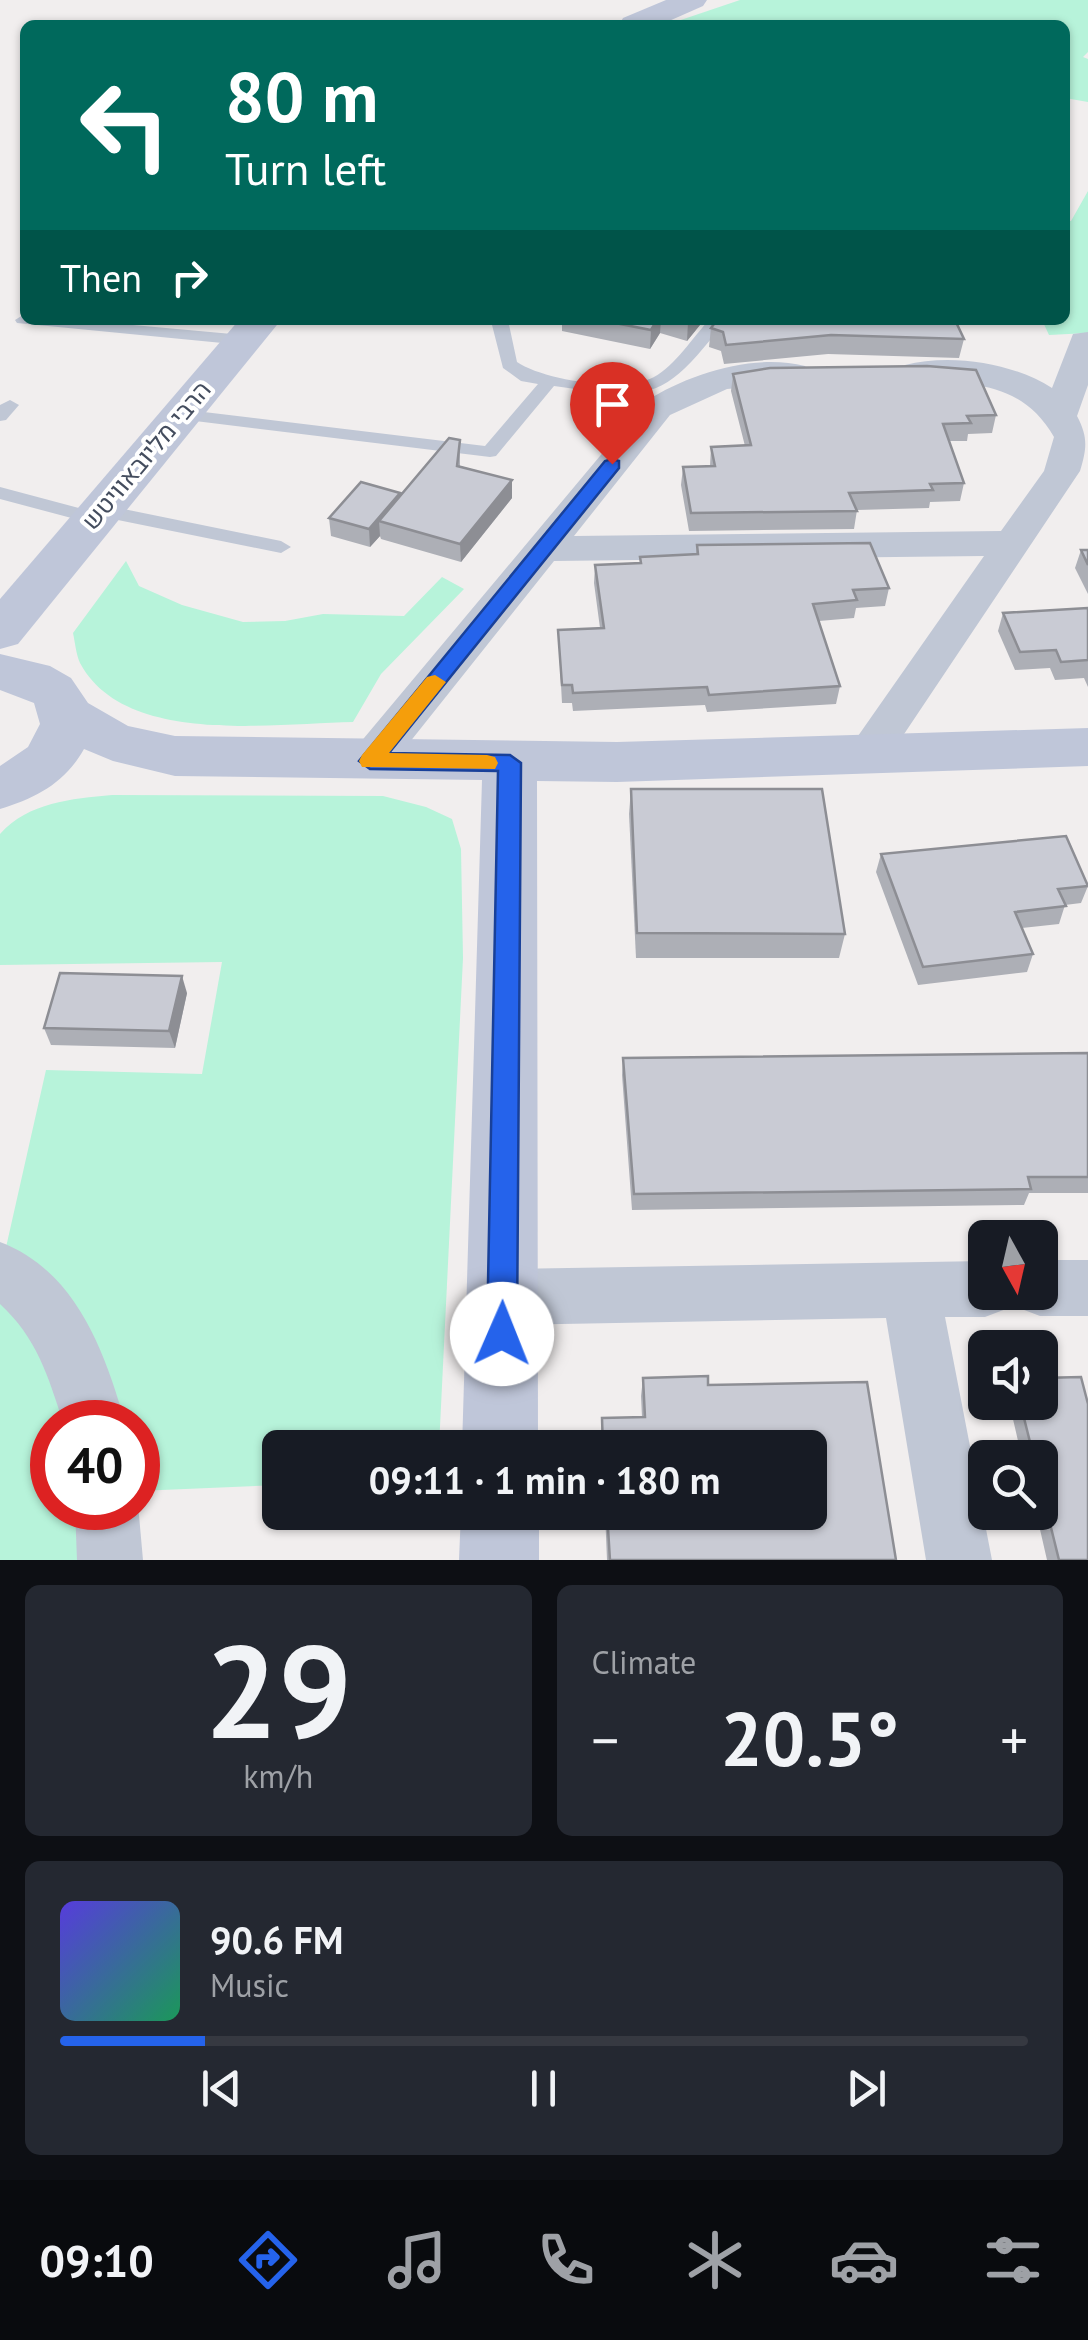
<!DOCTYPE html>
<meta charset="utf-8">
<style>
body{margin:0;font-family:"PT Sans",Heebo,sans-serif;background:#242831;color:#f1f3f6;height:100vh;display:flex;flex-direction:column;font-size:38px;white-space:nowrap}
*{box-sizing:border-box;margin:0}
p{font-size:32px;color:#9ea1a6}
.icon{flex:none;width:55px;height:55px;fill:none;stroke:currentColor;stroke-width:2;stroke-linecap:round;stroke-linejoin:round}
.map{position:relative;height:1560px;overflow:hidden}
.sheet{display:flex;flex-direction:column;gap:25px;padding:25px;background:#0d0f14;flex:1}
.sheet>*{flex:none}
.guide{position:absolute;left:20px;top:20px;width:1050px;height:305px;border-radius:15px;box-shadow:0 2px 8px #0004;background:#00695c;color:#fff;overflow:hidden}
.needle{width:65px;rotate:172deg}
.controls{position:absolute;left:968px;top:1220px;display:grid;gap:20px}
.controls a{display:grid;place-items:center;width:90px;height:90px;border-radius:15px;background:#171b24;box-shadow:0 2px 8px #0004;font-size:50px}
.speed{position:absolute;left:30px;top:1400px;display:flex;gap:20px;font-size:50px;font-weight:700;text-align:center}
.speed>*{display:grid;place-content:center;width:130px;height:130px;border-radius:50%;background:#171b24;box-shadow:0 2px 8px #0004;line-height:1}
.speed .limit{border:15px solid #d22;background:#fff;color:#111}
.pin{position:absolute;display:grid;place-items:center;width:85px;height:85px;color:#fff;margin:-102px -42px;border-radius:50% 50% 50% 0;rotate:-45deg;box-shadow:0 0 10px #0007}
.pin .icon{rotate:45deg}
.me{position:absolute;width:110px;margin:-55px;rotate:1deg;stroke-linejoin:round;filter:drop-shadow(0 0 8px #0008)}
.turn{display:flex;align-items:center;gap:35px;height:210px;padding:0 40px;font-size:45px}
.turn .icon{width:130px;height:130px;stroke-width:2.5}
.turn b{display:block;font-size:70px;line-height:85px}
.then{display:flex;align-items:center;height:95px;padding:0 40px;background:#0003;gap:20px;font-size:38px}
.big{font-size:75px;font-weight:800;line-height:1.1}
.sheet .widget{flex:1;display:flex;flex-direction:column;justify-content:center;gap:15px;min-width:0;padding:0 35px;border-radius:15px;background:#242831}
.sheet .dial{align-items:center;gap:0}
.dial b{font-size:130px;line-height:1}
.song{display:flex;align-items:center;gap:30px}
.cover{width:120px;height:120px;border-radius:15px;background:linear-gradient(135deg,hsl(250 70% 55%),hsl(150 70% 35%))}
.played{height:10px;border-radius:5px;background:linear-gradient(90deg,#2563eb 15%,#363941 15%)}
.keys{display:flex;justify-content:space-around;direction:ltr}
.heat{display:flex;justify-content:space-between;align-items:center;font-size:55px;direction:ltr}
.sheet .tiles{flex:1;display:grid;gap:25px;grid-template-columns:1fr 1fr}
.widget:last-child{grid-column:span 2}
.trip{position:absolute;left:262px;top:1430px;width:565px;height:100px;border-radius:15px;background:#171b24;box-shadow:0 2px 8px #0004;font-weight:800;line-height:100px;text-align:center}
.tab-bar{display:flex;height:160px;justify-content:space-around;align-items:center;background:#090b0e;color:#9ea1a6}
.tab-bar .icon{width:70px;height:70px}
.tab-bar .on{color:#2563eb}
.tab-bar b{font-size:45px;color:#f1f3f6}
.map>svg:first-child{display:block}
</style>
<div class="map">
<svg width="1088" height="1560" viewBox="0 0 1088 1560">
<rect width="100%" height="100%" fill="#f1eeee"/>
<g fill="#b7f3da">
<path d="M 740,0 L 1088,0 L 1088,52 L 1083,57 L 1088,59 L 1088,102 L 1065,98 L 1065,25 L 666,25 Z"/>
<path d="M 1088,191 L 1088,333 L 1049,335 L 1042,320 L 1065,320 L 1065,220 L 1071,221 Z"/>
<path d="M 126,561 L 139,586 L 182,605 L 243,622 L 285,621 L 323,614 L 404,616 L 442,577 L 464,589 L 381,674 L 353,722 C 274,723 125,747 80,663 C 76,654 75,642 73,633 Z"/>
<path d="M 112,795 L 383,796 L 426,807 L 452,819 L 461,849 L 463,958 L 439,1447 L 280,1448 L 280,1485 L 138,1491 L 138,1422 L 52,1422 L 52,1508 L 80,1508 L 80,1560 L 0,1560 L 0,1274 L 46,1070 L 202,1074 L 222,962 L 0,965 L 0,834 C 29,802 71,799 112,795 Z"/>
</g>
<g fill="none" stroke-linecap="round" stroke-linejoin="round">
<g fill="#c0c7d5" fill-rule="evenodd">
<path d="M 23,315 L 25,320 L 78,320 L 243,335 L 251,340 L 243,345 L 17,323 L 15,320 Z"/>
<path d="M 486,320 L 508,320 L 517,362 C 543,380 625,393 654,377 C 675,366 693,337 709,320 L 726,320 C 663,401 653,401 554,386 L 496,456 L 490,457 L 179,419 L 170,414 L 179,409 L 485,446 L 538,384 L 521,381 L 503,368 L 492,325 Z"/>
<path d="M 10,400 L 19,405 L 6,420 L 0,421 L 0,405 Z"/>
<path d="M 0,487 L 90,511 L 99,504 L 281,541 L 291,547 L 281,553 L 103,517 L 101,522 L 94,524 L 0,499 Z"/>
</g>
<g fill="#c0c7d5" fill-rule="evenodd">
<path d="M 1088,332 L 1088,385 L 1077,416 C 1088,437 1087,448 1080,471 L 882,767 L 866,772 L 850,767 L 844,756 L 984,556 L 554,561 L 386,772 L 370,777 L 354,772 L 348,761 L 354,750 L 646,401 C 689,374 753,353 805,366 L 810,373 L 805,380 L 793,383 L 727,389 L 670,415 L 574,536 L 1001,531 L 1044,471 L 1054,437 C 1023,383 973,382 917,382 L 905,379 L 900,372 L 905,365 C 951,353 1013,363 1052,388 L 1073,334 Z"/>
<path d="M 0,1242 C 76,1271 104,1350 125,1422 L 63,1422 C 48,1376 37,1338 0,1304 Z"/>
<path d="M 1040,1260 L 1088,1260 L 1088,1316 L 1040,1316 L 1019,1308 L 1013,1292 L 1040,1292 Z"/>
<path d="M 985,1261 L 985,1292 L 1013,1292 L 1006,1309 L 985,1317 L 945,1317 L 992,1560 L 926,1560 L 886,1318 L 502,1325 L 481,1317 L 473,1297 L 481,1277 L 502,1269 Z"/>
<path d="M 138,1504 L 143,1560 L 77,1560 L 75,1508 L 138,1508 Z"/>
</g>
<g fill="#bfc6d9" fill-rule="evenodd">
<path d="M 666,0 L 707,0 L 703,6 L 660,25 L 619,25 L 623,18 Z"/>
<path d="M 239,320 L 281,320 L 18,644 L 0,649 L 0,599 Z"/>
<path d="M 0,654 L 50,666 L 71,678 L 88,703 L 128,726 L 175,736 L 617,742 L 1088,728 L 1088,766 L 617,782 L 537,781 L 538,1448 L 462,1448 L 482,780 L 175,776 L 113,761 L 84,749 C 65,783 36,798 0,809 L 0,766 L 28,747 L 40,724 L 34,703 L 0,690 Z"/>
<path d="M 461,1512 L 539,1512 L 539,1560 L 459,1560 Z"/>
</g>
</g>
<g fill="#adafb6">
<path d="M 562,320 L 704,320 L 687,341 L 660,333 L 650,349 L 562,331 Z"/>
<path d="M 711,328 L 964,339 L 959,358 L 828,354 L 724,364 L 721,351 L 709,347 Z"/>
<path d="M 733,374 L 996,415 L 992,433 L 968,434 L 967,441 L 949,441 L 964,483 L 960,501 L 930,502 L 929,508 L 857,510 L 854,529 L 689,531 L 681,485 L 683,467 L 710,466 L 711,447 L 745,446 L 731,391 Z"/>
<path d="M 460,440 L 460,466 L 512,480 L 512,498 L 461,562 L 381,539 L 380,536 L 370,547 L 331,536 L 329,518 L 400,493 L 400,496 Z"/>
<path d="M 697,545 L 889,588 L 885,606 L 856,608 L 854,618 L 819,621 L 840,686 L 836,704 L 707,712 L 705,705 L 573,711 L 572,703 L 562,703 L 558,630 L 600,628 L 594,583 L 595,565 L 640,563 L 640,557 L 696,554 Z"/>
<path d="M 1081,550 L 1088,550 L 1088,594 L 1075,568 Z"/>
<path d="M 1088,608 L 1088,687 L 1084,678 L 1055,680 L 1050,668 L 1015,670 L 998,631 L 1003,613 Z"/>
<path d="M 631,789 L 845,934 L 839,958 L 636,958 L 629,814 Z"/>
<path d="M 881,854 L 1088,886 L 1081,903 L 1065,905 L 1059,924 L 1022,928 L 1033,954 L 1027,972 L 918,985 L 876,872 Z"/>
<path d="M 187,993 L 175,1048 L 51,1045 L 44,1028 Z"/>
<path d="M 1088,1053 L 1088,1193 L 1029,1193 L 1024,1205 L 632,1210 L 622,1075 L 623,1058 Z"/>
<path d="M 708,1376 L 708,1385 L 867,1382 L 896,1560 L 607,1560 L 605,1512 L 810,1512 L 810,1448 L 601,1448 L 602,1418 L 642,1417 L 641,1396 L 643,1378 Z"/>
<path d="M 1009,1402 L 1040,1402 L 1088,1560 L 1047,1560 L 1036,1512 L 1040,1512 L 1040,1458 L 1022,1458 Z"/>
</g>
<g fill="#8d8e94">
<path d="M 657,320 L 661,320 L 660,333 L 650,349 L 651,330 Z"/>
<path d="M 690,320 L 704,320 L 687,341 L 688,322 Z"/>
<path d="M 512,480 L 512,498 L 461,562 L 460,544 Z"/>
<path d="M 400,493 L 401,511 L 379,521 L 380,536 L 370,547 L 369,529 Z"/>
<path d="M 182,976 L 187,993 L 175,1048 L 169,1031 Z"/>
</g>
<g fill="#c9cbd4" stroke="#8d8e94" stroke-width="2.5">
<path d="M 600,320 L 657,320 L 651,330 Z"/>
<path d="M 717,320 L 955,320 L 964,339 L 831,335 L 726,345 L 723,332 L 711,328 Z"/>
<path d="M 927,366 L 976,370 L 996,415 L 967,416 L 971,423 L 943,424 L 964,483 L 930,484 L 933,490 L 849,493 L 857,511 L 691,513 L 683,467 L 715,466 L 711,447 L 751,445 L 733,374 L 770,368 Z"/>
<path d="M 449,438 L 460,440 L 457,466 L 512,480 L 460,544 L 379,521 Z"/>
<path d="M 361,482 L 400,493 L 369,529 L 329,518 Z"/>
<path d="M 870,543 L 889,588 L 853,590 L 857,600 L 813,604 L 840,686 L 709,695 L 707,687 L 573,693 L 572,685 L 562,685 L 558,630 L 604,628 L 595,565 L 641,563 L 640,557 L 698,554 L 697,545 Z"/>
<path d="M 1081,550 L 1088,550 L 1088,565 Z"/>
<path d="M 1088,608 L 1088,660 L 1061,662 L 1056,650 L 1020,652 L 1003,613 Z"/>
<path d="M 631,789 L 822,789 L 845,934 L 637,933 Z"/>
<path d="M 1066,836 L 1088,886 L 1058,889 L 1066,906 L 1015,912 L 1033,954 L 923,967 L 881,854 Z"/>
<path d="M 60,973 L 182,976 L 169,1031 L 44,1028 Z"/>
<path d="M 1088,1053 L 1088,1177 L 1028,1177 L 1031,1189 L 634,1194 L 623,1058 Z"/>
<path d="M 708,1376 L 708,1385 L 867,1382 L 896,1560 L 610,1560 L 607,1512 L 810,1512 L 810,1448 L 603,1448 L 602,1418 L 645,1417 L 643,1378 Z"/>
<path d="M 1081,1377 L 1088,1404 L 1088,1560 L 1059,1560 L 1040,1483 L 1040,1458 L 1034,1458 L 1020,1402 L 1040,1402 L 1040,1378 Z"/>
</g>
<path fill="#2563eb" stroke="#184099" stroke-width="2.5" d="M 612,459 L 619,461 L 619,468 L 389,753 L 510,755 L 521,763 L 517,1334 L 513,1345 L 502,1349 L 491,1345 L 487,1334 L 498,771 L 370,769 L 359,761 L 605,461 Z"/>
<path fill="#f59e0b" d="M 435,675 L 446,682 L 389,753 L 487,755 L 495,757 L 498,763 L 495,769 L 362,767 L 359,761 L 362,755 L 427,677 Z"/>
<g text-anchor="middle" stroke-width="8" stroke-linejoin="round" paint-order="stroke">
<g font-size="25" fill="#444d5e" stroke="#fff">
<text transform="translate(146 455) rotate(-50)" y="9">הרבי מליובאוויטש</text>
</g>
</g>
</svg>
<div class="controls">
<a><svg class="needle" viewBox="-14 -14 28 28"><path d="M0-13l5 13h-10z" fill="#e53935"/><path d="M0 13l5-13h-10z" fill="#9ea1a6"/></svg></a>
<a><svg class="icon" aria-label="sound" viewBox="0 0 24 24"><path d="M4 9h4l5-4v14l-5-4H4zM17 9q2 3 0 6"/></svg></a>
<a><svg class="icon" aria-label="search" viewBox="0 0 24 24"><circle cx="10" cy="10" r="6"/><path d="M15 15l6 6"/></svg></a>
</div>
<div class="speed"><div class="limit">40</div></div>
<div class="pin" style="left:612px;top:464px;background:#d93025"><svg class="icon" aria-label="arrive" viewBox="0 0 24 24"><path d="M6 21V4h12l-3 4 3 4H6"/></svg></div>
<svg class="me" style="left:502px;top:1334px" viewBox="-20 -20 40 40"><circle r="19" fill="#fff"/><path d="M0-13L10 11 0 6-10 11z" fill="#2563eb"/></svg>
<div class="trip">09:11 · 1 min · 180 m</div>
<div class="guide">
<div class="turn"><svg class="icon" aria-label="left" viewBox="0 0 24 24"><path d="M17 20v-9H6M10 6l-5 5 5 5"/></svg><div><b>80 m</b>Turn left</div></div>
<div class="then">Then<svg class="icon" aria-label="right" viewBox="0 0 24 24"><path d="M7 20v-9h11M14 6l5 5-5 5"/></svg></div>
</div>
</div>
<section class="sheet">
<div class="tiles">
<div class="widget dial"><b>29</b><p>km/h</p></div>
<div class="widget"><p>Climate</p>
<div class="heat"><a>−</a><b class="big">20.5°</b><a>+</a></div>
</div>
<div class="widget">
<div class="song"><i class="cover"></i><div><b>90.6 FM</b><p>Music</p></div></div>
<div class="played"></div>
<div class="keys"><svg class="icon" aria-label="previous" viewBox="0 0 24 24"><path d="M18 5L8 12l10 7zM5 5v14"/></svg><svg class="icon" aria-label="pause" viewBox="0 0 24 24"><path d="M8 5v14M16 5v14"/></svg><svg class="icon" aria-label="next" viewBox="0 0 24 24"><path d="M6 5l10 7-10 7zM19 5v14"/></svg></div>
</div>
</div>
</section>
<nav class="tab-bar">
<b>09:10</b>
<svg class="icon on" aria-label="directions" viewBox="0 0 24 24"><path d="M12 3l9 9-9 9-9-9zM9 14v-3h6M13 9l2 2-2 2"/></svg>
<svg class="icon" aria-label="music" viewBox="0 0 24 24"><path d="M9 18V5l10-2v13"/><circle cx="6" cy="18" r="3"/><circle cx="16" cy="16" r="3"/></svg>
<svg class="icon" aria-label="phone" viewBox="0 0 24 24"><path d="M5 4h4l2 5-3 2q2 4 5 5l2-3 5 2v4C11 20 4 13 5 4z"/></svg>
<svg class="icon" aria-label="climate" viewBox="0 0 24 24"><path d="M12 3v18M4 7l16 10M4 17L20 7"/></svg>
<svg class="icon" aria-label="car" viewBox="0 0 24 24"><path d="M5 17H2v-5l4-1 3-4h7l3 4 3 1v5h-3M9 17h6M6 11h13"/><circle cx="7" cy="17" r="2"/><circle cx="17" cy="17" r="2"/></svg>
<svg class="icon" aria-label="filters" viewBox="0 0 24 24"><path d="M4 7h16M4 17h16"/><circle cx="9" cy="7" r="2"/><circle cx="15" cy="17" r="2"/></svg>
</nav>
